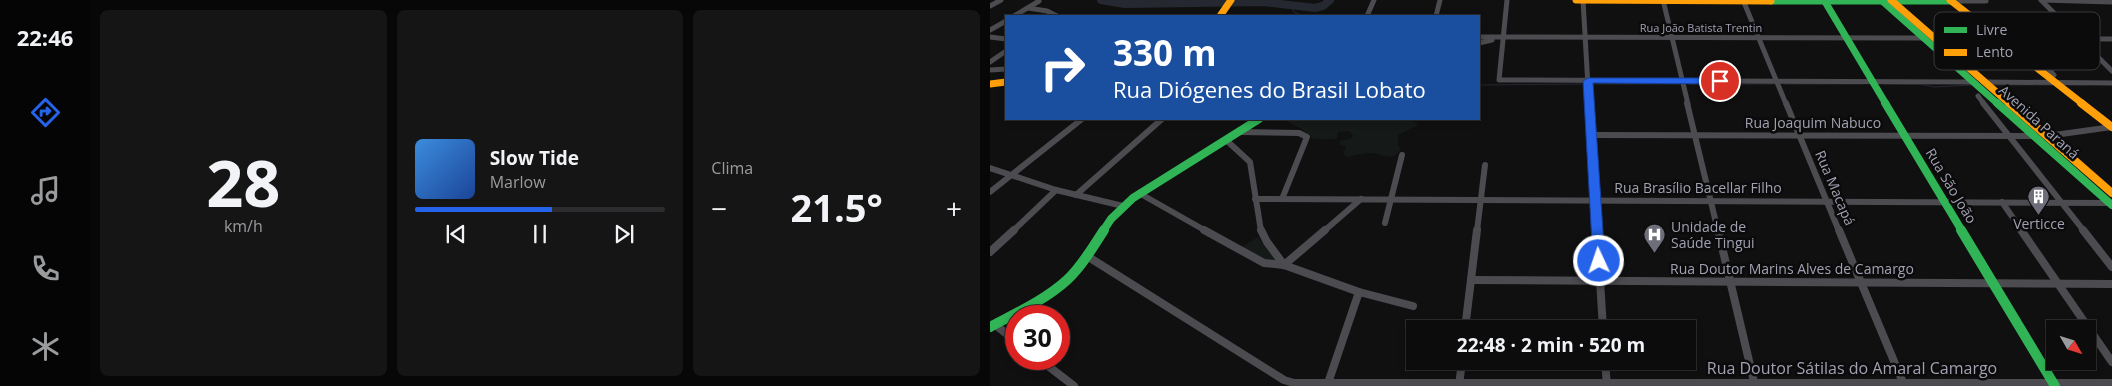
<!DOCTYPE html>
<html lang="pt">
<meta charset="utf-8">
<style>
body{margin:0;font-family:"Open Sans",sans-serif;background:#151516;color:#f1f3f6;height:100vh;display:flex;flex-direction:column;font-size:19px;white-space:nowrap}
*{box-sizing:border-box;margin:0}
p{font-size:16px;color:#9a9b9d}
.icon{flex:none;width:28px;height:28px;fill:none;stroke:currentColor;stroke-width:2;stroke-linecap:round;stroke-linejoin:round}
.map{position:relative;flex:1;overflow:hidden}
.panel{display:flex;flex-direction:column;gap:10px;padding:10px;background:#070707;width:900px}
.panel>*{flex:none}
.hud{position:absolute;left:15px;top:15px;width:475px;height:105px;border-radius:0px;box-shadow:0 2px 8px #0003,0 0 0 1px #2c2c2e;background:#1a4fa0;color:#fff;overflow:hidden}
.needle{width:32px;rotate:129deg}
.tools{position:absolute;left:1056px;top:320px;display:grid;gap:10px}
.tools a{display:grid;place-items:center;width:50px;height:50px;border-radius:0px;background:#0c0c0d;box-shadow:0 2px 8px #0003,0 0 0 1px #2c2c2e;font-size:25px}
.speed{position:absolute;left:15px;top:305px;display:flex;gap:10px;font-size:25px;font-weight:700;text-align:center}
.speed>*{display:grid;place-content:center;width:65px;height:65px;border-radius:50%;background:#0c0c0d;box-shadow:0 2px 8px #0003,0 0 0 1px #2c2c2e;line-height:1}
.speed .limit{border:8px solid #d22;background:#fff;color:#111}
.pin{position:absolute;display:grid;place-items:center;width:42px;height:42px;color:#fff;margin:-21px;border:2px solid #fff;border-radius:50%;box-shadow:0 1px 5px #0007}
.me{position:absolute;width:55px;margin:-28px;rotate:357deg;stroke-linejoin:round;filter:drop-shadow(0 0 4px #0008)}
.turn{display:flex;align-items:center;gap:18px;height:105px;padding:0 25px;font-size:22px}
.turn .icon{width:65px;height:65px;stroke-width:2.5}
.turn b{display:block;font-size:35px;line-height:42px}
.big{font-size:38px;font-weight:700;line-height:1.1}
.panel .tile{flex:1;display:flex;flex-direction:column;justify-content:center;gap:8px;min-width:0;padding:0 18px;border-radius:8px;background:#151516}
.panel .dial{align-items:center;gap:0}
.dial b{font-size:65px;line-height:1}
.song{display:flex;align-items:center;gap:15px}
.cover{width:60px;height:60px;border-radius:8px;background:linear-gradient(135deg,hsl(210 70% 55%),hsl(220 70% 35%))}
.played{height:5px;border-radius:2px;background:linear-gradient(90deg,#2563eb 55%,#2c2c2e 55%)}
.keys{display:flex;justify-content:space-around;direction:ltr}
.heat{display:flex;justify-content:space-between;align-items:center;font-size:28px;direction:ltr}
.panel .tiles{flex:1;display:grid;gap:10px;grid-template-columns:repeat(3,1fr)}
.trip{position:absolute;left:416px;top:320px;width:290px;height:50px;border-radius:0px;background:#0c0c0d;box-shadow:0 2px 8px #0003,0 0 0 1px #2c2c2e;font-weight:700;line-height:50px;text-align:center}
main{display:flex;flex:1;min-height:0}
.menu{display:flex;flex-direction:column;width:90px;justify-content:space-around;align-items:center;background:#050505;color:#9a9b9d}
.menu .icon{width:35px;height:35px}
.menu .selected{color:#2563eb}
.menu b{font-size:22px;color:#f1f3f6}
.map>svg:first-child{display:block}
</style>
<main>
<nav class="menu">
<b>22:46</b>
<svg class="icon selected" aria-label="directions" viewBox="0 0 24 24"><path d="M12 3l9 9-9 9-9-9zM9 14v-3h6M13 9l2 2-2 2"/></svg>
<svg class="icon" aria-label="music" viewBox="0 0 24 24"><path d="M9 18V5l10-2v13"/><circle cx="6" cy="18" r="3"/><circle cx="16" cy="16" r="3"/></svg>
<svg class="icon" aria-label="phone" viewBox="0 0 24 24"><path d="M5 4h4l2 5-3 2q2 4 5 5l2-3 5 2v4C11 20 4 13 5 4z"/></svg>
<svg class="icon" aria-label="climate" viewBox="0 0 24 24"><path d="M12 3v18M4 7l16 10M4 17L20 7"/></svg>
</nav>
<section class="panel">
<div class="tiles">
<div class="tile dial"><b>28</b><p>km/h</p></div>
<div class="tile">
<div class="song"><i class="cover"></i><div><b>Slow Tide</b><p>Marlow</p></div></div>
<div class="played"></div>
<div class="keys"><svg class="icon" aria-label="previous" viewBox="0 0 24 24"><path d="M18 5L8 12l10 7zM5 5v14"/></svg><svg class="icon" aria-label="pause" viewBox="0 0 24 24"><path d="M8 5v14M16 5v14"/></svg><svg class="icon" aria-label="next" viewBox="0 0 24 24"><path d="M6 5l10 7-10 7zM19 5v14"/></svg></div>
</div>
<div class="tile"><p>Clima</p>
<div class="heat"><a>−</a><b class="big">21.5°</b><a>+</a></div>
</div>
</div>
</section>
<div class="map">
<svg width="1122" height="386" viewBox="0 0 1122 386">
<rect width="100%" height="100%" fill="#101011"/>
<g fill="#151a18">
<path d="M 293,119 L 425,119 L 423,121 L 428,125 L 408,135 L 408,145 L 411,150 L 404,156 C 397,157 393,155 387,154 C 381,152 365,155 358,157 L 355,156 L 354,152 L 356,147 L 350,144 L 350,141 L 362,138 L 363,135 L 359,131 L 348,132 L 347,138 C 341,141 329,138 322,139 C 320,131 301,124 293,119 Z"/>
<path d="M 268,237 L 287,261 L 275,260 L 252,247 Z"/>
</g>
<g fill="none" stroke-linecap="round" stroke-linejoin="round">
<g stroke="#252831" stroke-width="1">
<path d="M 299,4 L 304,12 L 313,16"/>
<path d="M 603,84 L 690,84"/>
<path d="M 700,84 L 784,84"/>
<path d="M 794,84 L 873,84"/>
<path d="M 894,84 L 931,84 L 944,87 L 982,85"/>
<path d="M 489,85 L 591,84"/>
<path d="M 1004,85 L 1064,85"/>
<path d="M 1078,85 L 1097,85"/>
</g>
<path stroke="#252831" stroke-width="8" d="M 111,0 L 135,4 L 273,2 L 325,8 L 333,6 L 340,0"/>
<g stroke="#4b4b50" stroke-width="5">
<path d="M 517,0 L 509,80 L 983,82"/>
<path d="M 593,0 L 599,104"/>
<path d="M 673,0 L 698,104"/>
<path d="M 753,0 L 796,104"/>
<path d="M 1051,0 L 1122,71"/>
<path d="M 1051,0 L 1122,2"/>
<path d="M 961,1 L 996,1"/>
<path d="M 0,6 L 11,0"/>
<path d="M 38,8 L 57,11 L 67,16"/>
<path d="M 24,16 L 49,1"/>
<path d="M 377,16 L 384,0"/>
<path d="M 446,16 L 450,0"/>
<path d="M 0,30 L 16,21"/>
<path d="M 0,37 L 16,39"/>
<path d="M 489,37 L 934,38"/>
<path d="M 945,38 L 1122,39"/>
<path d="M 1027,38 L 1064,75"/>
<path d="M 489,43 L 502,40"/>
<path d="M 0,62 L 16,51"/>
<path d="M 0,70 L 16,69"/>
<path d="M 995,82 L 1122,83"/>
<path d="M 988,96 L 994,104"/>
</g>
<g stroke="#4b4b50" stroke-width="6">
<path d="M 599,103 L 607,231"/>
<path d="M 697,103 L 728,231"/>
<path d="M 796,103 L 849,231"/>
<path d="M 993,103 L 1094,231"/>
<path d="M 249,132 L 309,133 L 317,137 L 292,199"/>
<path d="M 601,135 L 1045,136"/>
<path d="M 1057,136 L 1122,127"/>
<path d="M 236,140 L 260,162 L 271,231"/>
<path d="M 0,168 L 66,190 L 133,206"/>
<path d="M 0,192 L 92,119"/>
<path d="M 149,193 L 216,231"/>
<path d="M 86,195 L 172,119"/>
<path d="M 265,199 L 1120,203"/>
<path d="M 1012,202 L 1032,231"/>
<path d="M 395,223 L 412,155"/>
<path d="M 23,231 L 66,190"/>
<path d="M 334,231 L 371,199"/>
<path d="M 487,231 L 495,165"/>
</g>
<g stroke="#4b4b50" stroke-width="8">
<path d="M 214,230 L 274,263 L 294,265 L 369,292 L 423,306"/>
<path d="M 271,230 L 277,242 L 294,265 L 335,230"/>
<path d="M 607,230 L 613,329"/>
<path d="M 728,230 L 765,386"/>
<path d="M 849,230 L 914,385"/>
<path d="M 1031,230 L 1122,362"/>
<path d="M 1093,230 L 1122,267"/>
<path d="M 0,252 L 24,230"/>
<path d="M 97,256 L 294,380 L 304,383 L 1122,383"/>
<path d="M 481,280 L 1122,284"/>
<path d="M 4,324 L 26,341"/>
<path d="M 475,329 L 487,230"/>
<path d="M 49,359 L 84,386"/>
<path d="M 615,361 L 617,386"/>
<path d="M 337,386 L 369,292"/>
<path d="M 469,386 L 472,361"/>
</g>
<g stroke="#30b455" stroke-width="7">
<path d="M 834,0 L 896,104"/>
<path d="M 891,0 L 1008,104"/>
<path d="M 781,1 L 961,1"/>
</g>
<g stroke="#30b455" stroke-width="8">
<path d="M 895,103 L 972,231"/>
<path d="M 1007,103 L 1122,205"/>
<path d="M 113,231 L 121,219 L 143,198 L 269,119"/>
</g>
<g stroke="#30b455" stroke-width="10">
<path d="M 971,230 L 1065,386"/>
<path d="M 0,327 C 26,313 55,300 77,280 C 92,266 103,247 114,230"/>
</g>
<g stroke="#ff9f0a" stroke-width="7">
<path d="M 586,0 L 781,1"/>
<path d="M 901,0 L 1020,104"/>
<path d="M 960,0 L 1093,104"/>
<path d="M 230,16 L 241,0"/>
<path d="M 0,84 L 16,82"/>
</g>
<g stroke="#ff9f0a" stroke-width="8">
<path d="M 1019,103 L 1122,193"/>
<path d="M 1091,103 L 1122,127"/>
</g>
</g>
<path fill="#2563eb" stroke="#184099" d="M 598,78 L 730,78 L 735,81 L 730,84 L 603,83 L 615,261 L 613,265 L 604,265 L 603,261 L 593,81 Z"/>
<defs>
<symbol id="building-pin" viewBox="-11 -11 22 30"><path d="M0 17L-7.5 6A9.5 9.5 0 1 1 7.5 6Z" fill="#6e6e7a" stroke="#0b0b0c"/><path d="M-4-6H4V6H1V3H-1V6H-4ZM-2.5-4.3h1.7v1.8h-1.7ZM.8-4.3h1.7v1.8H.8ZM-2.5-1h1.7V.8h-1.7ZM.8-1h1.7V.8H.8Z" fill="#fff"/></symbol>
<symbol id="hospital-pin" viewBox="-11 -11 22 30"><path d="M0 17L-7.5 6A9.5 9.5 0 1 1 7.5 6Z" fill="#6e6e7a" stroke="#0b0b0c"/><path d="M-5-5h3v3.5h4V-5h3V5h-3V1.5h-4V5h-3Z" fill="#fff"/></symbol>
</defs>
<g fill-rule="evenodd">
<use href="#building-pin" x="1036" y="184" width="25" height="34"/>
<use href="#hospital-pin" x="652" y="222" width="25" height="34"/>
</g>
<g text-anchor="middle" stroke-width="5" stroke-linejoin="round" paint-order="stroke">
<g font-size="11" fill="#a1a1b2" stroke="#0b0b0c">
<text x="711" y="32">Rua João Batista Trentin</text>
</g>
<g font-size="14" fill="#a1a1b2" stroke="#0b0b0c">
<text transform="translate(1049 122) rotate(42)" y="5">Avenida Paraná</text>
<text x="823" y="128">Rua Joaquim Nabuco</text>
<text transform="translate(961 186) rotate(59)" y="5">Rua São João</text>
<text x="708" y="193">Rua Brasílio Bacellar Filho</text>
<text transform="translate(845 188) rotate(67)" y="5">Rua Macapá</text>
<text x="802" y="274">Rua Doutor Marins Alves de Camargo</text>
</g>
<g font-size="14" fill="#a1a1b2" stroke="#0b0b0c">
<text x="1049" y="229">Verticce</text>
<text x="681" y="232" text-anchor="start">Unidade de<tspan x="681" dy="16">Saúde Tingui</tspan></text>
</g>
<g font-size="16" fill="#a1a1b2" stroke="#0b0b0c">
<text x="862" y="374">Rua Doutor Sátilas do Amaral Camargo</text>
</g>
</g>
<rect x="944" y="12" width="166" height="58" rx="8" fill="#0b0b0c" stroke="#38383e" stroke-width="1"/>
<rect x="954" y="27" width="23" height="6" fill="#30b455"/>
<rect x="954" y="49" width="23" height="7" fill="#ff9f0a"/>
<g font-size="14" fill="#a1a1b2">
<text x="986" y="35">Livre</text>
<text x="986" y="57">Lento</text>
</g>
</svg>
<div class="tools">
<a><svg class="needle" viewBox="-14 -14 28 28"><path d="M0-13l5 13h-10z" fill="#e53935"/><path d="M0 13l5-13h-10z" fill="#9a9b9d"/></svg></a>
</div>
<div class="speed"><div class="limit">30</div></div>
<div class="pin" style="left:730px;top:81px;background:#d93025"><svg class="icon" aria-label="arrive" viewBox="0 0 24 24"><path d="M6 21V4h12l-3 4 3 4H6"/></svg></div>
<svg class="me" style="left:609px;top:261px" viewBox="-20 -20 40 40"><circle r="17" fill="#2563eb" stroke="#fff" stroke-width="3"/><path d="M0-11L8 9 0 5-8 9z" fill="#fff"/></svg>
<div class="trip">22:48 · 2 min · 520 m</div>
<div class="hud">
<div class="turn"><svg class="icon" aria-label="right" viewBox="0 0 24 24"><path d="M7 20v-9h11M14 6l5 5-5 5"/></svg><div><b>330 m</b>Rua Diógenes do Brasil Lobato</div></div>
</div>
</div>
</main>
